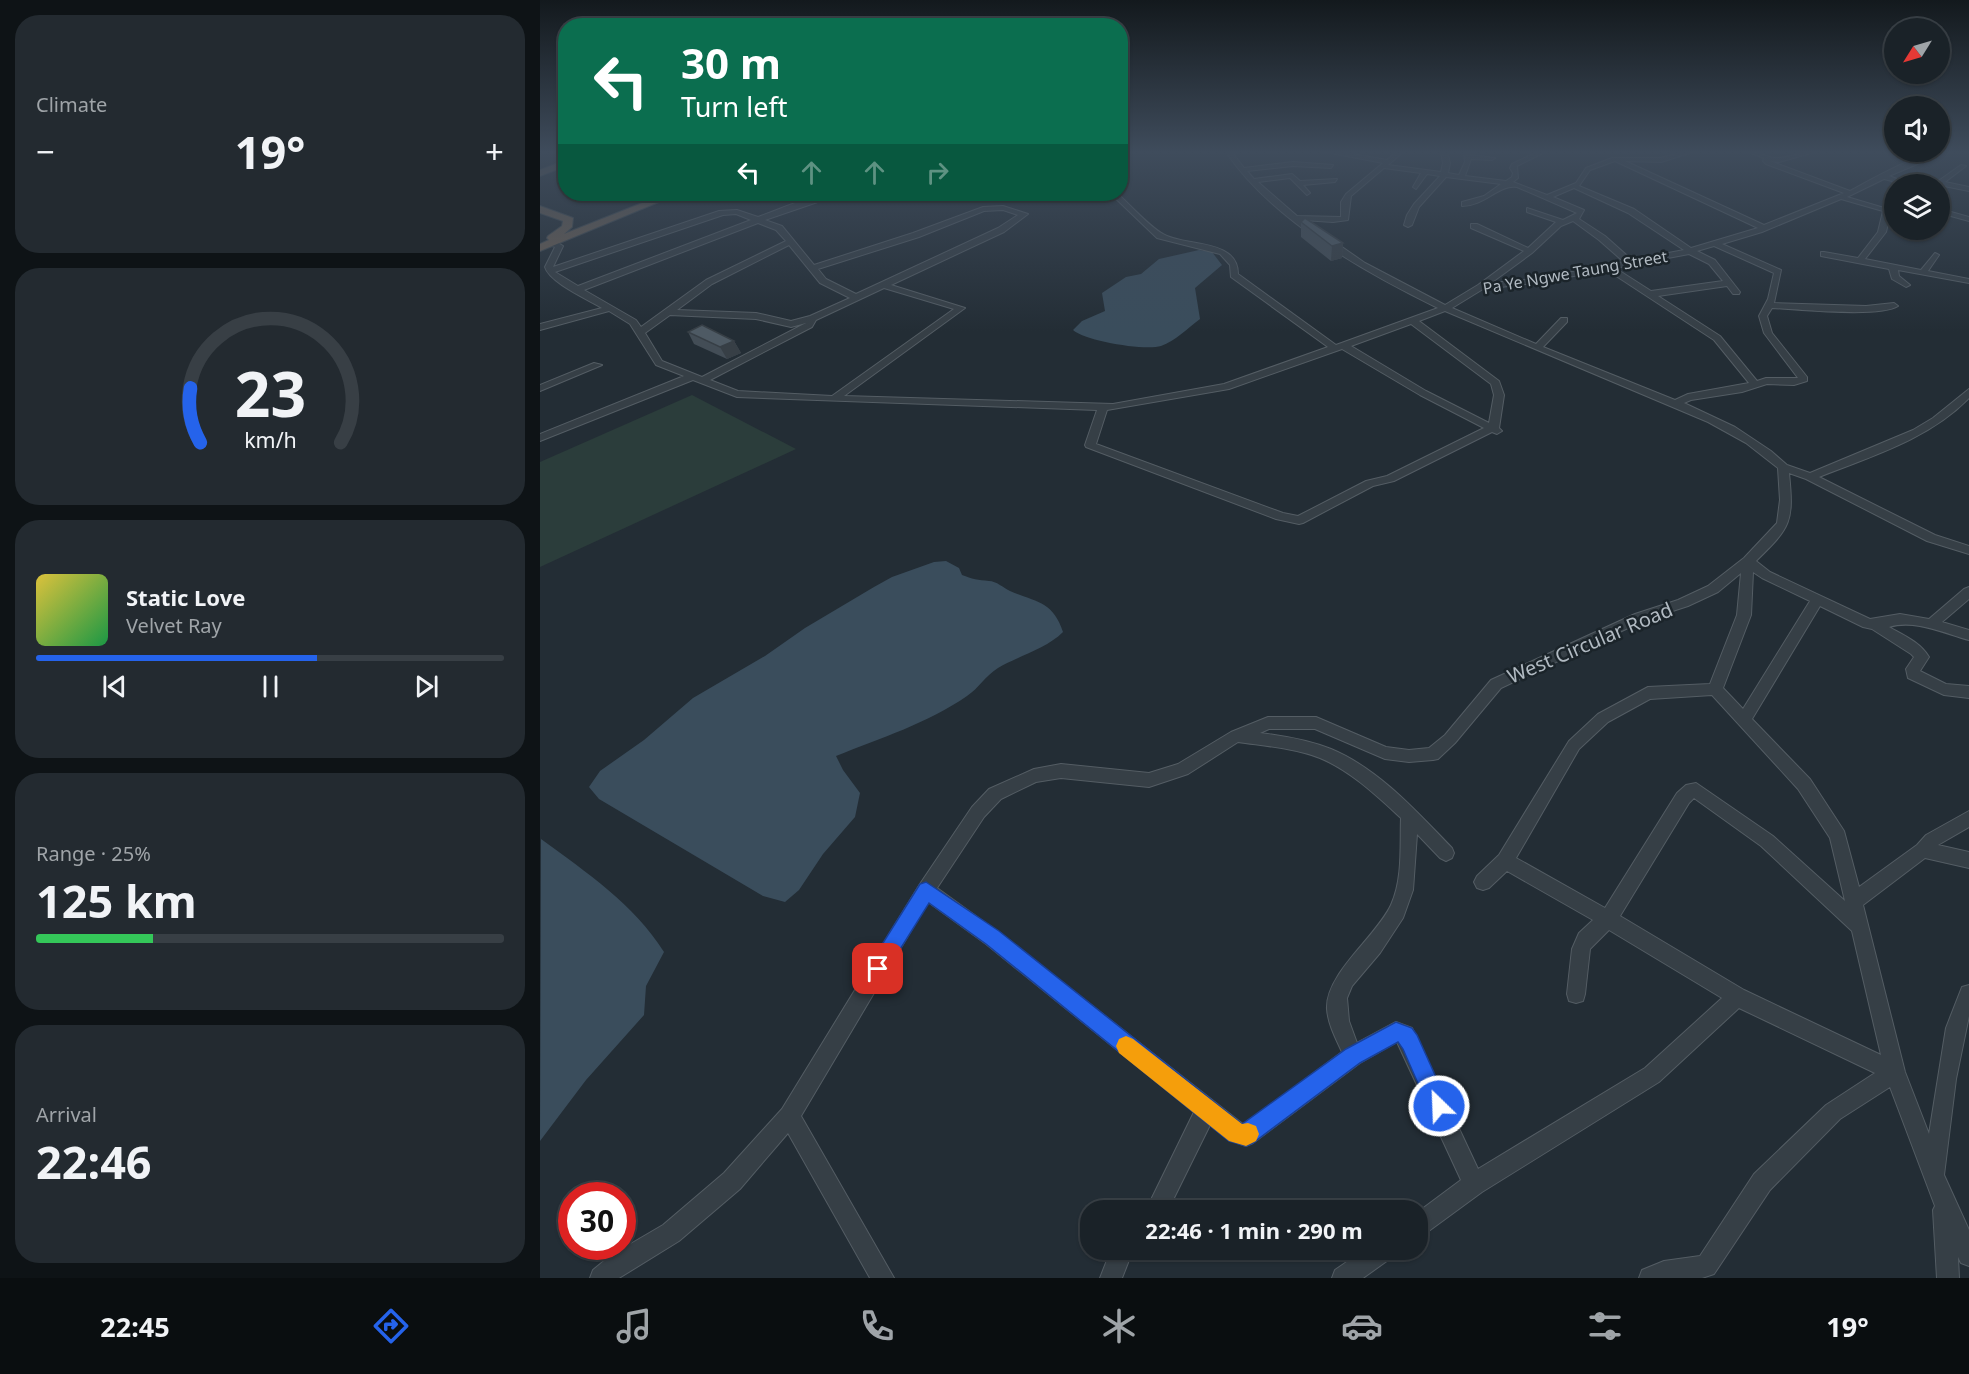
<!DOCTYPE html>
<meta charset="utf-8">
<style>
body{margin:0;font-family:"Noto Sans",sans-serif;background:#232a30;color:#f1f3f6;height:100vh;display:flex;flex-direction:column;font-size:22px;white-space:nowrap}
*{box-sizing:border-box;margin:0}
p{font-size:20px;color:#9fa4a8}
.icon{flex:none;width:33px;height:33px;fill:none;stroke:currentColor;stroke-width:2;stroke-linecap:round;stroke-linejoin:round}
.map{position:relative;flex:1;overflow:hidden}
.sheet{display:flex;flex-direction:column;gap:15px;padding:15px;background:#0e1316;width:540px}
.sheet>*{flex:none}
.guide{position:absolute;left:18px;top:18px;width:570px;height:183px;border-radius:24px;box-shadow:0 2px 4px #0004,0 0 0 2px #383f45;background:#0b6e4f;color:#fff;overflow:hidden}
.needle{width:39px;rotate:233deg}
.controls{position:absolute;left:1344px;top:18px;display:grid;gap:12px}
.controls a{display:grid;place-items:center;width:66px;height:66px;border-radius:50%;background:#1a2228;box-shadow:0 2px 4px #0004,0 0 0 2px #383f45;font-size:30px}
.speed{position:absolute;left:18px;top:1182px;display:flex;gap:12px;font-size:30px;font-weight:700;text-align:center}
.speed>*{display:grid;place-content:center;width:78px;height:78px;border-radius:50%;background:#1a2228;box-shadow:0 2px 4px #0004,0 0 0 2px #383f45;line-height:1}
.speed .limit{border:9px solid #d22;background:#fff;color:#111}
.pin{position:absolute;display:grid;place-items:center;width:51px;height:51px;color:#fff;margin:-26px;border-radius:12px;box-shadow:0 3px 9px #0006}
.me{position:absolute;width:66px;margin:-33px;rotate:336deg;stroke-linejoin:round;filter:drop-shadow(0 0 4px #0008)}
.turn{display:flex;align-items:center;gap:21px;height:126px;padding:0 24px;font-size:27px}
.turn .icon{width:78px;height:78px;stroke-width:2.5}
.turn b{display:block;font-size:42px;line-height:51px}
.lanes{display:flex;align-items:center;height:57px;padding:0 24px;background:#0003;justify-content:center;gap:30px;direction:ltr}
.lanes .off{opacity:.35}
.big{font-size:45px;font-weight:700;line-height:1.1}
.sheet .tile{flex:1;display:flex;flex-direction:column;justify-content:center;gap:9px;min-width:0;padding:0 21px;border-radius:24px;background:#232a30}
.sheet .dial{align-items:center;gap:0}
.dial svg{height:156px;overflow:visible;fill:none;stroke:#383f45;stroke-width:7;stroke-linecap:round;text-anchor:middle}
.dial text{fill:#f1f3f6;stroke:none}
.song{display:flex;align-items:center;gap:18px}
.cover{width:72px;height:72px;border-radius:9px;background:linear-gradient(135deg,hsl(50 70% 55%),hsl(140 70% 35%))}
.played{height:6px;border-radius:3px;background:linear-gradient(90deg,#2563eb 60%,#383f45 60%)}
.keys{display:flex;justify-content:space-around;direction:ltr}
.heat{display:flex;justify-content:space-between;align-items:center;font-size:33px;direction:ltr}
.charge{height:9px;border-radius:4px;background:linear-gradient(90deg,#34c759 25%,#383f45 0)}
.trip{position:absolute;left:540px;top:1200px;width:348px;height:60px;border-radius:24px;background:#1a2228;box-shadow:0 2px 4px #0004,0 0 0 2px #383f45;font-weight:700;line-height:60px;text-align:center}
.tab-bar{display:flex;height:96px;justify-content:space-around;align-items:center;background:#0a0e10;color:#9fa4a8}
.tab-bar .icon{width:42px;height:42px}
.tab-bar .on{color:#2563eb}
.tab-bar b{font-size:27px;color:#f1f3f6}
main{display:flex;flex:1;min-height:0}
.map>svg:first-child{display:block}
</style>
<main>
<section class="sheet">
<div class="tile"><p>Climate</p>
<div class="heat"><a>−</a><b class="big">19°</b><a>+</a></div>
</div>
<div class="tile dial"><svg viewBox="0 0 100 80">
<path d="M14 69A42 42 0 1 1 86 69"/>
<path d="M14 69A42 42 0 0 1 9 41" stroke="#2563eb"/>
<text x="50" y="56" font-size="32" font-weight="700">23</text>
<text x="50" y="72" font-size="11">km/h</text>
</svg></div>
<div class="tile">
<div class="song"><i class="cover"></i><div><b>Static Love</b><p>Velvet Ray</p></div></div>
<div class="played"></div>
<div class="keys"><svg class="icon" aria-label="previous" viewBox="0 0 24 24"><path d="M18 5L8 12l10 7zM5 5v14"/></svg><svg class="icon" aria-label="pause" viewBox="0 0 24 24"><path d="M8 5v14M16 5v14"/></svg><svg class="icon" aria-label="next" viewBox="0 0 24 24"><path d="M6 5l10 7-10 7zM19 5v14"/></svg></div>
</div>
<div class="tile"><p>Range · 25%</p><b class="big">125 km</b><div class="charge"></div></div>
<div class="tile"><p>Arrival</p><b class="big">22:46</b></div>
</section>
<div class="map">
<svg width="1429" height="1278" viewBox="0 0 1429 1278">
<rect width="100%" height="100%" fill="#232d35"/>
<path fill="#2b3d3b" d="M 152,395 L 256,449 L 0,567 L 0,462 Z"/>
<g fill="#3a4d5c">
<path d="M 659,250 L 672,252 L 682,265 L 655,288 L 660,319 C 648,328 635,341 621,346 C 605,351 545,341 533,330 L 542,321 L 565,311 L 562,293 L 586,277 L 601,274 L 619,259 Z"/>
<path d="M 406,561 L 419,568 L 422,575 C 432,579 438,580 449,581 C 456,581 464,588 470,591 C 496,602 513,601 523,632 C 506,649 478,656 458,668 C 445,676 439,688 427,696 C 388,723 341,738 296,756 L 303,770 L 320,793 L 315,817 L 283,854 L 259,890 L 245,902 L 223,896 L 59,799 L 49,787 L 60,771 L 104,740 L 153,698 L 225,656 L 265,628 L 334,587 L 352,577 L 394,562 Z"/>
<path d="M 1,839 C 47,873 93,903 124,952 L 106,986 L 104,1015 L 46,1080 L 0,1141 Z"/>
</g>
<g fill="none" stroke-linecap="round" stroke-linejoin="round">
<defs>
<g id="minor">
<path d="M 686,152 L 692,152 L 704,168 L 753,162 L 793,165 L 791,168 L 753,166 L 707,171 L 714,179 L 752,174 L 760,181 L 797,179 L 795,182 L 763,185 L 770,193 L 767,195 L 750,178 L 718,182 L 757,216 L 801,217 L 801,202 L 806,194 L 843,163 L 786,152 L 801,152 L 847,160 L 856,152 L 863,152 L 848,165 L 901,172 L 903,163 L 901,152 L 907,152 L 910,163 L 908,173 L 919,175 L 925,162 L 924,152 L 930,152 L 930,155 L 955,158 L 952,160 L 931,159 L 925,176 L 966,181 L 972,177 L 973,173 L 970,168 L 972,164 L 997,152 L 1005,152 L 977,166 L 978,178 L 973,182 L 1007,195 L 1036,183 L 1046,168 L 1072,158 L 1121,158 L 1143,152 L 1153,152 L 1121,162 L 1085,161 L 1224,225 L 1304,193 L 1226,164 L 1223,161 L 1224,158 L 1209,152 C 1219,152 1228,158 1237,158 C 1249,158 1262,152 1275,152 L 1239,162 L 1230,161 L 1310,191 C 1327,182 1388,147 1401,154 L 1349,176 L 1357,179 L 1359,184 L 1354,185 L 1352,181 L 1344,179 L 1307,197 L 1351,210 L 1346,232 L 1325,259 L 1381,270 L 1395,253 L 1399,255 L 1388,271 L 1429,279 L 1429,283 L 1358,270 L 1359,276 L 1370,285 L 1366,287 L 1352,279 L 1349,269 L 1281,256 L 1281,252 L 1284,252 L 1318,258 L 1338,232 L 1343,211 L 1301,199 L 1222,232 L 1182,244 L 1241,270 L 1234,303 L 1326,306 L 1354,303 L 1358,306 C 1340,318 1257,309 1232,308 L 1227,316 L 1232,333 L 1267,377 L 1267,381 L 1254,385 L 1227,384 L 1202,392 L 1151,400 L 1144,403 L 1195,427 L 1231,451 L 1247,465 L 1270,473 L 1373,430 L 1393,418 L 1429,389 L 1429,398 C 1389,439 1332,456 1279,477 L 1395,535 L 1429,546 L 1429,554 L 1387,541 L 1266,479 L 1249,473 C 1254,522 1251,527 1216,561 L 1230,572 L 1330,619 L 1360,614 L 1389,619 L 1424,589 L 1429,587 L 1429,599 L 1402,622 L 1429,630 L 1429,640 C 1403,633 1375,619 1349,627 C 1363,635 1380,642 1389,657 L 1380,671 L 1406,684 L 1429,686 L 1429,698 L 1404,695 L 1368,678 L 1366,669 L 1374,657 L 1371,654 L 1332,629 L 1323,627 L 1280,606 L 1212,719 L 1270,779 L 1304,831 L 1319,887 L 1377,845 L 1386,835 L 1429,811 L 1429,827 L 1398,845 L 1429,852 L 1429,868 L 1385,858 L 1323,905 L 1365,1072 L 1389,1134 L 1406,1028 L 1422,987 L 1429,985 L 1429,1016 L 1416,1079 L 1404,1175 L 1429,1230 L 1429,1266 L 1421,1263 L 1418,1257 L 1419,1278 L 1397,1278 L 1393,1210 L 1395,1206 L 1350,1087 L 1300,1119 L 1230,1190 L 1174,1274 L 1162,1278 L 1099,1278 L 1102,1270 L 1124,1261 L 1160,1256 L 1214,1174 L 1286,1105 L 1335,1073 L 1199,1008 L 1119,1082 L 942,1192 L 886,1233 L 878,1236 L 878,1212 L 921,1180 L 857,1042 L 820,1063 L 713,1143 L 706,1146 L 689,1140 L 670,1125 L 628,1210 L 606,1210 L 654,1112 L 446,944 L 388,902 L 261,1116 L 354,1278 L 330,1278 L 248,1133 L 200,1189 L 139,1241 L 79,1278 L 50,1278 L 53,1270 L 70,1256 L 123,1225 L 184,1173 L 242,1109 L 380,884 L 432,807 L 449,789 L 494,769 L 521,764 L 609,773 L 638,764 L 691,732 L 728,717 L 776,717 L 846,747 L 869,750 L 889,748 L 905,735 L 951,680 L 1095,614 L 1138,600 L 1168,586 L 1204,558 L 1237,523 L 1240,500 L 1238,468 L 1206,443 L 1168,422 L 905,311 L 879,321 L 959,381 L 964,395 L 959,428 L 962,431 L 957,434 L 952,432 L 854,481 L 833,486 L 763,523 L 759,524 L 736,519 L 546,447 L 545,445 L 557,410 L 197,397 L 153,380 L 0,441 L 0,434 L 144,376 L 116,365 L 90,324 L 69,311 L 0,330 L 0,324 L 62,308 C 47,299 9,282 5,267 L 15,247 L 9,245 L 9,241 L 15,241 L 23,246 L 13,267 L 179,211 L 197,210 L 218,217 C 241,209 278,191 301,194 L 225,220 L 242,226 L 274,265 L 373,233 L 443,207 L 463,206 L 488,214 L 464,232 L 351,285 L 425,308 L 304,396 L 573,404 L 684,384 L 788,347 L 691,277 L 690,265 L 680,254 L 617,238 L 571,194 L 578,194 C 589,204 610,227 623,234 C 645,247 698,238 698,274 L 796,345 L 898,308 C 824,272 732,220 686,152 ZM 1075,161 L 1218,228 L 1151,248 L 1094,209 L 1039,186 L 1050,170 ZM 844,168 L 881,173 L 873,187 L 876,189 L 887,174 L 900,176 L 874,204 L 867,215 L 864,225 L 868,227 L 872,225 L 879,207 L 906,177 L 961,184 L 944,196 L 922,202 L 922,206 C 945,206 959,184 977,187 L 1037,213 L 1023,220 L 987,208 L 987,212 L 1016,222 L 988,248 L 937,224 L 931,224 L 931,228 L 984,251 L 938,285 L 905,305 L 825,263 L 763,220 L 793,222 L 808,220 L 811,196 ZM 1034,188 L 1088,213 L 1144,250 L 1092,260 L 1065,236 L 1039,219 L 1044,210 L 1013,197 ZM 463,210 L 478,215 L 458,228 L 316,294 L 286,279 L 278,269 L 379,237 L 444,211 ZM 196,214 L 211,220 L 38,286 L 15,272 L 183,215 ZM 1033,221 L 1059,240 L 1084,262 L 995,279 L 951,283 L 992,253 L 1021,226 ZM 218,223 L 236,230 L 246,241 L 166,280 L 101,327 L 96,320 L 44,290 ZM 249,245 L 280,283 L 310,298 L 270,316 L 251,321 L 216,313 L 137,310 L 172,284 ZM 1174,246 L 1234,273 L 1228,299 L 1219,316 L 1224,333 L 1258,378 L 1226,378 L 1217,381 L 1180,336 L 1118,296 L 1187,286 L 1193,294 L 1199,294 L 1200,292 L 1175,260 L 1157,251 ZM 1149,254 L 1169,264 L 1183,281 L 1111,291 L 1075,268 ZM 1067,270 L 1174,340 L 1209,383 L 1148,394 L 1135,400 L 1003,347 L 1027,322 L 1027,318 L 1021,318 L 996,344 L 912,308 L 943,289 L 995,283 ZM 344,288 L 414,309 L 292,396 L 198,391 L 170,380 L 272,327 L 276,320 ZM 130,315 L 216,319 L 251,327 L 266,323 L 162,377 L 122,361 L 105,333 ZM 871,324 L 951,384 L 954,395 L 949,423 L 886,391 L 811,346 ZM 802,349 L 880,395 L 944,428 L 847,476 L 826,481 L 758,516 L 743,513 L 556,444 L 567,410 L 689,389 ZM 1213,572 L 1222,578 L 1270,601 L 1203,709 L 1183,688 L 1211,615 ZM 1201,573 L 1197,615 L 1170,684 L 1108,687 L 1058,714 L 1029,741 L 959,855 L 937,876 L 934,882 L 937,888 L 943,890 L 949,888 L 967,871 L 1053,920 L 1039,933 L 1032,949 L 1027,994 L 1029,1001 L 1036,1003 L 1043,1001 L 1045,994 L 1050,949 L 1069,930 L 1182,998 L 1105,1068 L 938,1169 L 872,1028 L 856,1022 L 817,1043 L 809,1021 L 807,998 L 812,986 L 840,953 L 863,918 L 873,890 L 877,834 L 900,858 L 906,861 L 912,858 L 914,853 L 912,848 C 877,812 839,769 791,749 C 768,740 744,736 720,733 L 729,729 L 775,729 L 845,759 L 869,762 L 893,760 L 898,759 L 915,743 L 961,688 L 1105,620 L 1148,606 L 1178,592 ZM 1172,695 L 1258,789 L 1290,838 L 1305,901 L 1233,836 L 1156,783 L 1146,785 L 1137,793 L 1065,908 L 976,858 L 1039,749 L 1068,722 L 1110,699 ZM 698,742 C 725,746 754,748 780,758 C 811,771 837,796 861,818 C 860,846 863,879 851,905 C 836,937 785,974 787,1009 C 788,1024 796,1039 802,1052 L 704,1125 L 458,932 L 397,888 L 444,817 L 461,799 L 496,782 L 521,778 L 609,787 L 648,774 ZM 1154,798 L 1221,846 L 1312,931 L 1341,1055 L 1204,990 L 1080,916 L 1149,803 Z"/>
<path d="M 1421,165 L 1426,166 L 1405,182 L 1429,187 L 1429,191 L 1404,186 L 1407,199 L 1404,210 L 1429,217 L 1429,221 L 1400,213 L 1400,184 L 1397,182 Z"/>
<path d="M 54,363 L 62,365 L 0,391 L 0,385 Z"/>
<path d="M 571,1250 L 593,1250 L 582,1278 L 560,1278 Z"/>
<path d="M 824,1250 L 854,1250 L 851,1258 L 823,1278 L 792,1278 L 795,1270 Z"/>
</g>
<g id="highway">
<path d="M 26,160 L 26,166 L 0,176 L 0,170 Z"/>
<path d="M 125,194 L 138,194 L 0,251 L 0,244 L 9,240 L 7,238 L 8,236 L 22,226 L 23,221 L 0,213 L 0,206 L 33,218 L 32,227 L 24,234 Z"/>
</g>
</defs>
<use href="#minor" stroke="#545d64" stroke-width="2"/>
<use href="#highway" stroke="#414a50" stroke-width="2"/>
<use href="#minor" fill="#363f46" fill-rule="evenodd"/>
<use href="#highway" fill="#6b5f54" fill-rule="evenodd"/>
</g>
<g fill="#434d56">
<path d="M 761,222 L 803,243 L 802,258 L 791,261 L 761,237 Z"/>
<path d="M 148,332 L 194,341 L 201,353 L 187,359 L 154,344 Z"/>
</g>
<g fill="#373f46">
<path d="M 803,243 L 802,258 L 791,261 L 792,246 Z"/>
<path d="M 194,341 L 201,353 L 187,359 L 180,347 Z"/>
</g>
<g fill="#4e5a64" stroke="#373f46" stroke-width="1.5">
<path d="M 765,218 L 803,243 L 792,246 L 761,222 Z"/>
<path d="M 162,325 L 194,341 L 180,347 L 148,332 Z"/>
</g>
<linearGradient id="sky" x2="0" y2="1"><stop stop-color="#13191d"/><stop offset="0.46" stop-color="#3f4c5c"/><stop offset="1" stop-color="#3f4c5c" stop-opacity="0"/></linearGradient>
<rect width="1429" height="331" fill="url(#sky)"/>
<path fill="#2563eb" stroke="#184099" stroke-width="1.5" d="M 386,882 L 459,931 L 702,1124 L 806,1049 L 856,1022 L 872,1028 L 877,1035 L 909,1106 L 906,1113 L 899,1116 L 891,1113 L 863,1049 L 858,1042 L 820,1063 L 713,1143 L 706,1146 L 689,1141 L 446,944 L 389,903 L 344,975 L 338,978 L 331,975 L 329,969 L 331,962 L 380,884 Z"/>
<path fill="#f59e0b" d="M 586,1036 L 593,1039 L 702,1124 L 708,1123 L 716,1126 L 719,1134 L 716,1141 L 706,1146 L 689,1141 L 579,1053 L 576,1046 L 579,1039 Z"/>
<g text-anchor="middle" stroke-width="5" stroke-linejoin="round" paint-order="stroke">
<g font-size="16" fill="#b1bac2" stroke="#1b242a">
<text transform="translate(1035 272) rotate(-10)" y="6">Pa Ye Ngwe Taung Street</text>
</g>
<g font-size="20" fill="#b1bac2" stroke="#1b242a">
<text transform="translate(1050 643) rotate(-23)" y="7">West Circular Road</text>
</g>
</g>
</svg>
<div class="controls">
<a><svg class="needle" viewBox="-14 -14 28 28"><path d="M0-13l5 13h-10z" fill="#e53935"/><path d="M0 13l5-13h-10z" fill="#9fa4a8"/></svg></a>
<a><svg class="icon" aria-label="sound" viewBox="0 0 24 24"><path d="M4 9h4l5-4v14l-5-4H4zM17 9q2 3 0 6"/></svg></a>
<a><svg class="icon" aria-label="layers" viewBox="0 0 24 24"><path d="M12 4l9 5-9 5-9-5zM3 14l9 5 9-5"/></svg></a>
</div>
<div class="speed"><div class="limit">30</div></div>
<div class="pin" style="left:338px;top:969px;background:#d93025"><svg class="icon" aria-label="arrive" viewBox="0 0 24 24"><path d="M6 21V4h12l-3 4 3 4H6"/></svg></div>
<svg class="me" style="left:899px;top:1106px" viewBox="-20 -20 40 40"><circle r="17" fill="#2563eb" stroke="#fff" stroke-width="3"/><path d="M0-11L8 9 0 5-8 9z" fill="#fff"/></svg>
<div class="trip">22:46 · 1 min · 290 m</div>
<div class="guide">
<div class="turn"><svg class="icon" aria-label="left" viewBox="0 0 24 24"><path d="M17 20v-9H6M10 6l-5 5 5 5"/></svg><div><b>30 m</b>Turn left</div></div>
<div class="lanes"><svg class="icon" aria-label="left" viewBox="0 0 24 24"><path d="M17 20v-9H6M10 6l-5 5 5 5"/></svg><svg class="icon off" aria-label="ahead" viewBox="0 0 24 24"><path d="M12 20V5M6 11l6-6 6 6"/></svg><svg class="icon off" aria-label="ahead" viewBox="0 0 24 24"><path d="M12 20V5M6 11l6-6 6 6"/></svg><svg class="icon off" aria-label="right" viewBox="0 0 24 24"><path d="M7 20v-9h11M14 6l5 5-5 5"/></svg></div>
</div>
</div>
</main>
<nav class="tab-bar">
<b>22:45</b>
<svg class="icon on" aria-label="directions" viewBox="0 0 24 24"><path d="M12 3l9 9-9 9-9-9zM9 14v-3h6M13 9l2 2-2 2"/></svg>
<svg class="icon" aria-label="music" viewBox="0 0 24 24"><path d="M9 18V5l10-2v13"/><circle cx="6" cy="18" r="3"/><circle cx="16" cy="16" r="3"/></svg>
<svg class="icon" aria-label="phone" viewBox="0 0 24 24"><path d="M5 4h4l2 5-3 2q2 4 5 5l2-3 5 2v4C11 20 4 13 5 4z"/></svg>
<svg class="icon" aria-label="climate" viewBox="0 0 24 24"><path d="M12 3v18M4 7l16 10M4 17L20 7"/></svg>
<svg class="icon" aria-label="car" viewBox="0 0 24 24"><path d="M5 17H2v-5l4-1 3-4h7l3 4 3 1v5h-3M9 17h6M6 11h13"/><circle cx="7" cy="17" r="2"/><circle cx="17" cy="17" r="2"/></svg>
<svg class="icon" aria-label="filters" viewBox="0 0 24 24"><path d="M4 7h16M4 17h16"/><circle cx="9" cy="7" r="2"/><circle cx="15" cy="17" r="2"/></svg>
<b>19°</b>
</nav>
